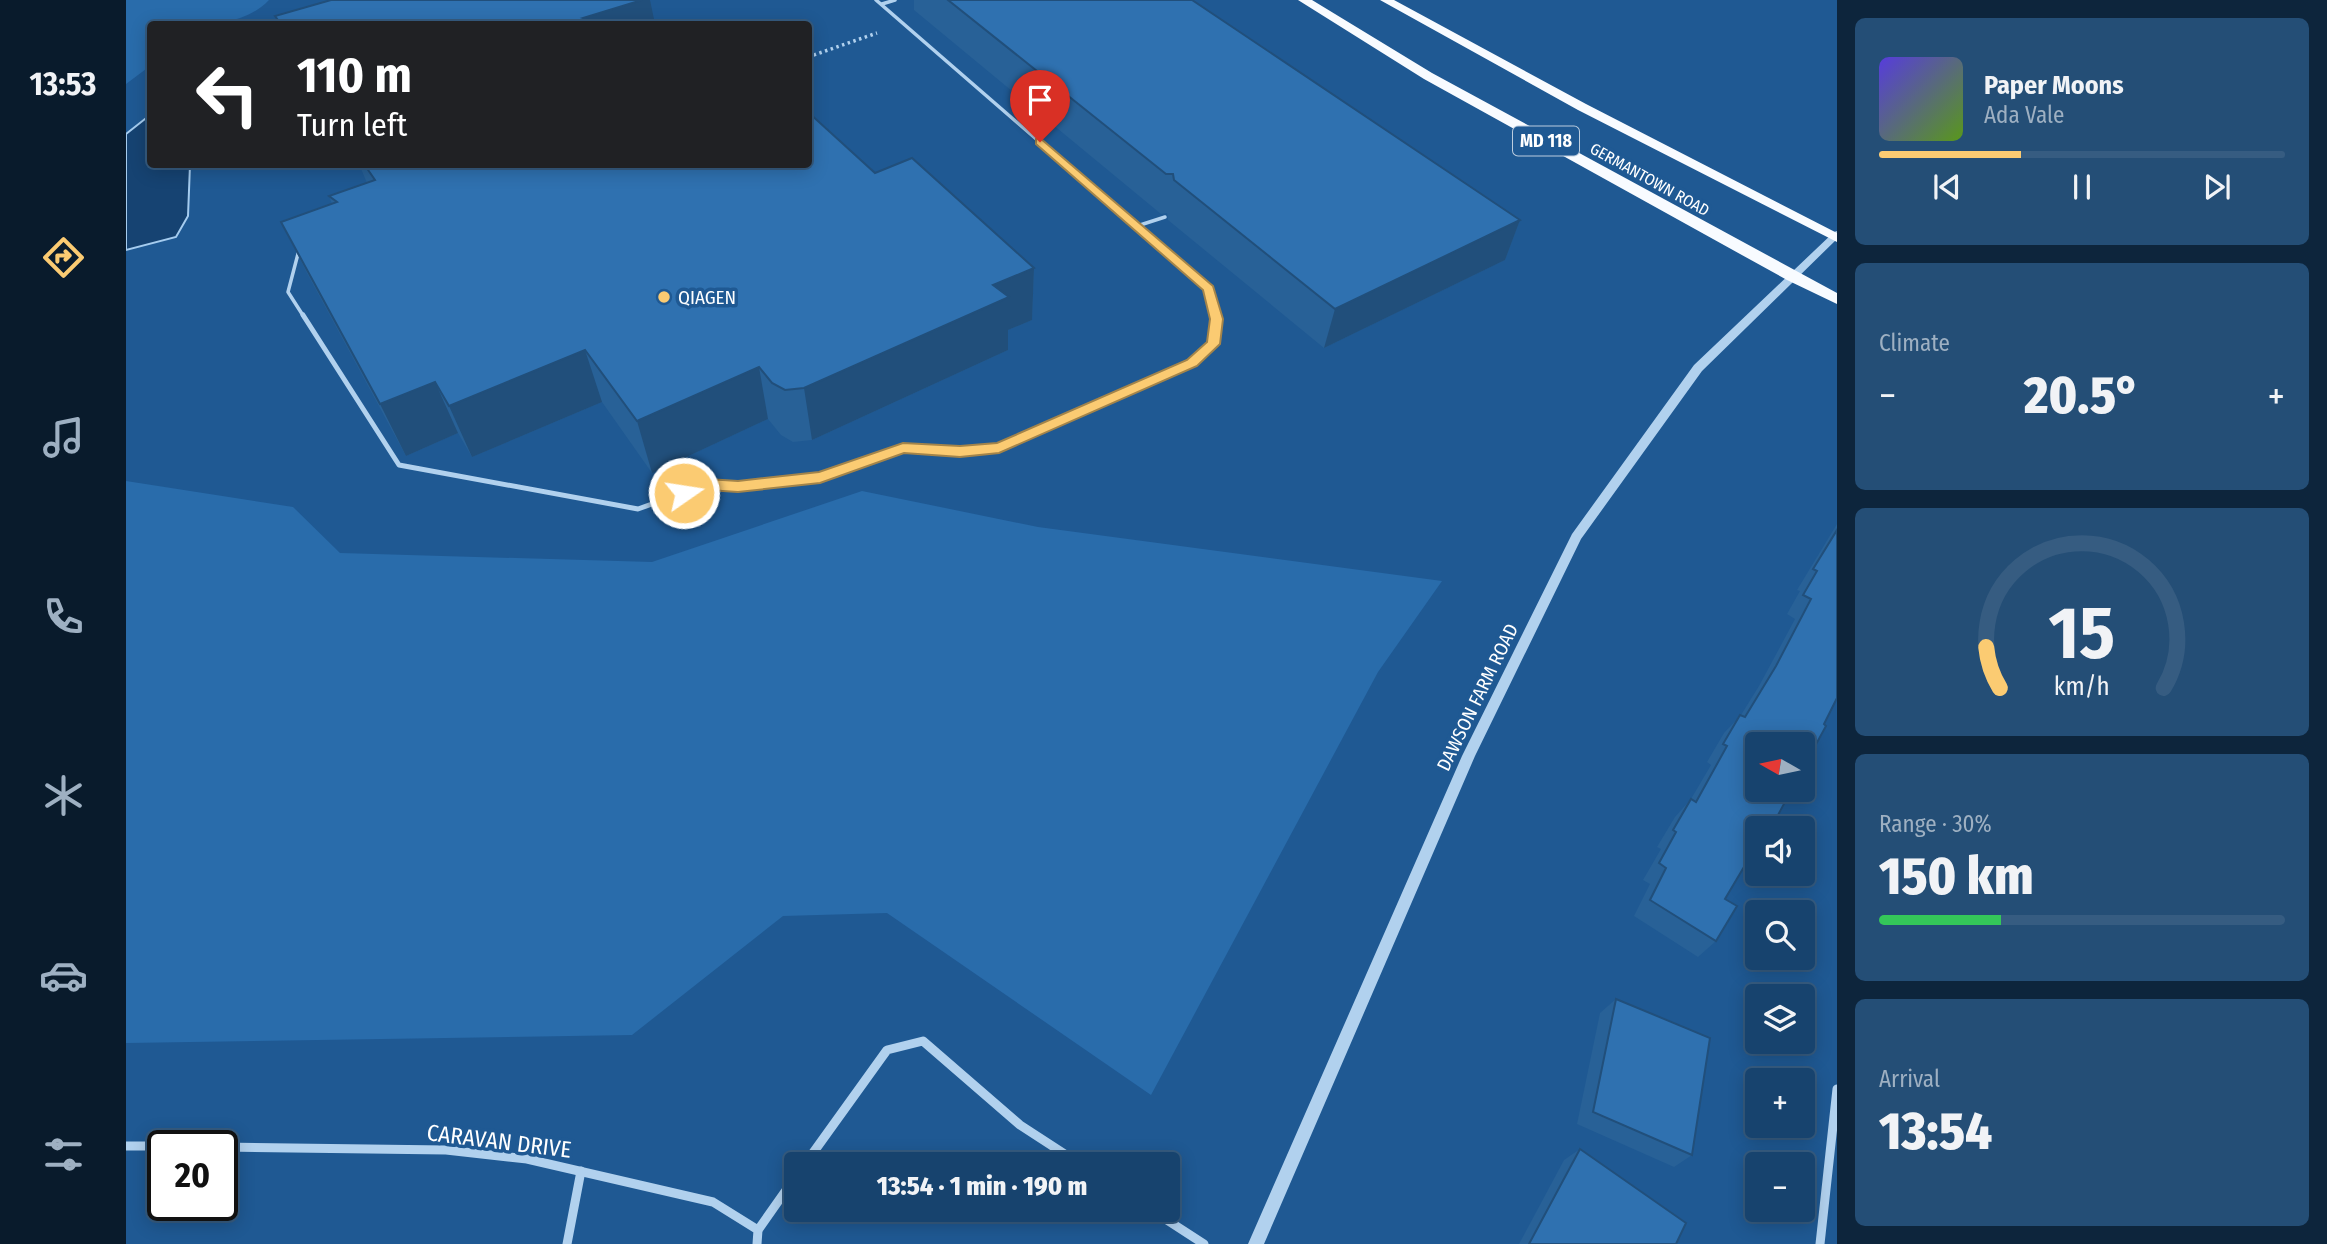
<!DOCTYPE html>
<meta charset="utf-8">
<style>
body{margin:0;font-family:"Fira Sans Condensed",sans-serif;background:#244e76;color:#f1f3f6;height:100vh;display:flex;flex-direction:column;font-size:26px;white-space:nowrap}
*{box-sizing:border-box;margin:0}
p{font-size:23px;color:#9eb0c2}
.icon{flex:none;width:38px;height:38px;fill:none;stroke:currentColor;stroke-width:2;stroke-linecap:round;stroke-linejoin:round}
.map{position:relative;flex:1;overflow:hidden}
.side{display:flex;flex-direction:column;gap:18px;padding:18px;background:#0d253c;width:490px}
.side>*{flex:none}
.hud{position:absolute;left:21px;top:21px;width:665px;height:147px;border-radius:7px;box-shadow:0 4px 18px #0003,0 0 0 2px #365c81;background:#202124;color:#fff;overflow:hidden}
.needle{width:46px;rotate:279deg}
.fabs{position:absolute;left:1619px;top:732px;display:grid;gap:14px}
.fabs a{display:grid;place-items:center;width:70px;height:70px;border-radius:7px;background:#17436e;box-shadow:0 4px 18px #0003,0 0 0 2px #365c81;font-size:35px}
.speed{position:absolute;left:21px;top:1130px;display:flex;gap:14px;font-size:35px;font-weight:700;text-align:center}
.speed>*{display:grid;place-content:center;width:91px;height:91px;border-radius:50%;background:#17436e;box-shadow:0 4px 18px #0003,0 0 0 2px #365c81;line-height:1}
.speed .limit{border:4px solid #111;border-radius:10px;background:#fff;color:#111}
.pin{position:absolute;display:grid;place-items:center;width:60px;height:60px;color:#fff;margin:-72px -30px;border-radius:50% 50% 50% 0;rotate:-45deg;box-shadow:0 0 7px #0007}
.pin .icon{rotate:45deg}
.me{position:absolute;width:77px;margin:-38px;rotate:77deg;stroke-linejoin:round;filter:drop-shadow(0 0 5px #0008)}
.turn{display:flex;align-items:center;gap:24px;height:147px;padding:0 35px;font-size:32px}
.turn .icon{width:91px;height:91px;stroke-width:2.5}
.turn b{display:block;font-size:49px;line-height:60px}
.big{font-size:52px;font-weight:800;line-height:1.1}
.side .tile{flex:1;display:flex;flex-direction:column;justify-content:center;gap:10px;min-width:0;padding:0 24px;border-radius:10px;background:#244e76}
.side .dial{align-items:center;gap:0}
.dial svg{height:182px;overflow:visible;fill:none;stroke:#365c81;stroke-width:7;stroke-linecap:round;text-anchor:middle}
.dial text{fill:#f1f3f6;stroke:none}
.song{display:flex;align-items:center;gap:21px}
.cover{width:84px;height:84px;border-radius:10px;background:linear-gradient(135deg,hsl(250 70% 55%),hsl(90 70% 35%))}
.played{height:7px;border-radius:4px;background:linear-gradient(90deg,#fbcb72 35%,#365c81 35%)}
.keys{display:flex;justify-content:space-around;direction:ltr}
.heat{display:flex;justify-content:space-between;align-items:center;font-size:38px;direction:ltr}
.charge{height:10px;border-radius:5px;background:linear-gradient(90deg,#34c759 30%,#365c81 0)}
.trip{position:absolute;left:658px;top:1152px;width:396px;height:70px;border-radius:7px;background:#17436e;box-shadow:0 4px 18px #0003,0 0 0 2px #365c81;font-weight:800;line-height:70px;text-align:center}
main{display:flex;flex:1;min-height:0}
.tab-bar{display:flex;flex-direction:column;width:126px;justify-content:space-around;align-items:center;background:#091b2c;color:#9eb0c2}
.tab-bar .icon{width:49px;height:49px}
.tab-bar .current{color:#fbcb72}
.tab-bar b{font-size:32px;color:#f1f3f6}
.map>svg:first-child{display:block}
</style>
<main>
<nav class="tab-bar">
<b>13:53</b>
<svg class="icon current" aria-label="directions" viewBox="0 0 24 24"><path d="M12 3l9 9-9 9-9-9zM9 14v-3h6M13 9l2 2-2 2"/></svg>
<svg class="icon" aria-label="music" viewBox="0 0 24 24"><path d="M9 18V5l10-2v13"/><circle cx="6" cy="18" r="3"/><circle cx="16" cy="16" r="3"/></svg>
<svg class="icon" aria-label="phone" viewBox="0 0 24 24"><path d="M5 4h4l2 5-3 2q2 4 5 5l2-3 5 2v4C11 20 4 13 5 4z"/></svg>
<svg class="icon" aria-label="climate" viewBox="0 0 24 24"><path d="M12 3v18M4 7l16 10M4 17L20 7"/></svg>
<svg class="icon" aria-label="car" viewBox="0 0 24 24"><path d="M5 17H2v-5l4-1 3-4h7l3 4 3 1v5h-3M9 17h6M6 11h13"/><circle cx="7" cy="17" r="2"/><circle cx="17" cy="17" r="2"/></svg>
<svg class="icon" aria-label="filters" viewBox="0 0 24 24"><path d="M4 7h16M4 17h16"/><circle cx="9" cy="7" r="2"/><circle cx="15" cy="17" r="2"/></svg>
</nav>
<div class="map">
<svg width="1711" height="1244" viewBox="0 0 1711 1244">
<rect width="100%" height="100%" fill="#1f5993"/>
<g fill="#296cab">
<path d="M 0,0 L 143,0 C 113,31 64,24 24,24 L 24,66 L 0,84 Z"/>
<path d="M 0,481 L 167,507 L 214,553 L 526,562 L 736,491 L 912,527 L 1316,581 L 1252,672 L 1025,1095 L 761,913 L 657,916 L 506,1035 L 0,1043 Z"/>
</g>
<path fill="#164372" stroke="#a5ccef" stroke-width="2" d="M 24,115 L 24,164 L 64,165 L 62,216 L 50,237 L 0,250 L 0,134 Z"/>
<g fill="none" stroke-linecap="round" stroke-linejoin="round">
<path stroke="#b1d1ee" stroke-width="3.5" stroke-dasharray="2.5 3.5" stroke-linecap="butt" d="M 682,57 L 751,33"/>
<g stroke="#b1d1ee" stroke-width="3.5">
<path d="M 750,0 L 1083,289 L 1089,317"/>
<path d="M 756,4 L 769,0"/>
<path d="M 1011,226 L 1039,217"/>
<path d="M 173,250 L 162,292 L 178,317"/>
</g>
<path stroke="#b1d1ee" stroke-width="5" d="M 177,315 L 273,465 L 512,509 L 581,484 L 612,487 L 694,477 L 777,448 L 834,451 L 873,448 L 1066,363 L 1087,343 L 1089,315"/>
<g stroke="#b1d1ee" stroke-width="9">
<path d="M 0,1146 L 47,1146"/>
<path d="M 96,1147 L 320,1150 L 401,1159 L 587,1202 L 632,1230 L 631,1244"/>
<path d="M 679,1164 L 761,1050 L 797,1041 L 894,1125 L 954,1164"/>
<path d="M 1024,1209 L 1078,1244"/>
<path d="M 632,1230 L 670,1176"/>
<path d="M 441,1244 L 455,1171"/>
<path d="M 1694,1244 L 1711,1089"/>
</g>
<path fill="#b1d1ee" fill-rule="evenodd" d="M 1711,231 L 1711,239 L 1576,371 L 1455,539 L 1349,756 L 1138,1244 L 1122,1244 L 1336,756 L 1446,534 L 1568,365 L 1708,232 Z"/>
<g fill="#f8fbff" fill-rule="evenodd">
<path d="M 1172,0 L 1186,0 L 1306,73 L 1711,293 L 1711,304 L 1661,280 L 1298,79 Z"/>
<path d="M 1254,0 L 1268,0 L 1460,104 L 1711,233 L 1711,242 L 1452,110 Z"/>
</g>
</g>
<g fill="#286197">
<path d="M 788,0 L 1066,0 L 1394,220 L 1379,260 L 1198,348 L 1042,220 L 1041,213 L 1035,214 L 788,10 Z"/>
<path d="M 233,164 L 682,164 L 749,173 L 908,268 L 906,320 L 882,330 L 882,350 L 686,440 L 667,442 L 655,435 L 642,419 L 526,473 L 476,402 L 346,457 L 332,433 L 280,456 L 182,275 L 155,222 L 206,204 L 203,196 L 241,183 Z"/>
<path d="M 1711,524 L 1711,698 L 1631,828 L 1631,849 L 1625,854 L 1599,899 L 1590,941 L 1572,957 L 1508,916 L 1524,884 L 1517,880 L 1535,849 L 1531,847 L 1549,817 L 1565,799 L 1585,765 L 1581,762 L 1598,733 L 1615,715 L 1633,686 L 1669,619 L 1661,614 L 1674,591 L 1671,590 Z"/>
<path d="M 1490,999 L 1566,1155 L 1548,1167 L 1451,1124 L 1474,1013 Z"/>
<path d="M 1454,1149 L 1550,1244 L 1393,1244 L 1438,1160 Z"/>
</g>
<g fill="#214f7b">
<path d="M 516,0 L 524,0 L 529,24 L 459,24 L 457,18 Z"/>
<path d="M 1394,220 L 1379,260 L 1198,348 L 1209,309 Z"/>
<path d="M 908,268 L 906,320 L 882,330 L 882,350 L 686,440 L 678,388 L 867,285 Z"/>
<path d="M 459,350 L 476,402 L 346,457 L 323,406 Z"/>
<path d="M 633,367 L 642,419 L 526,473 L 511,421 Z"/>
<path d="M 309,382 L 332,433 L 280,456 L 254,404 Z"/>
</g>
<g fill="#2f71b0" stroke="#214f7b" stroke-width="2">
<path d="M 205,0 L 516,0 L 457,18 L 476,24 L 155,24 L 149,16 Z"/>
<path d="M 822,0 L 1066,0 L 1394,220 L 1209,309 L 1048,180 L 1047,174 L 1040,174 Z"/>
<path d="M 682,112 L 749,173 L 786,158 L 908,268 L 867,285 L 883,297 L 678,388 L 659,390 L 646,383 L 633,367 L 511,421 L 459,350 L 323,406 L 309,382 L 254,404 L 155,222 L 211,202 L 203,196 L 249,180 L 238,164 L 682,164 Z"/>
<path d="M 1711,530 L 1711,698 L 1698,724 L 1700,726 L 1676,770 L 1676,744 L 1631,744 L 1631,789 L 1666,789 L 1645,828 L 1631,828 L 1631,845 L 1599,899 L 1611,906 L 1590,941 L 1524,900 L 1540,868 L 1533,863 L 1550,832 L 1547,830 L 1565,799 L 1570,802 L 1601,746 L 1597,744 L 1614,715 L 1619,717 L 1650,666 L 1685,599 L 1677,595 L 1691,571 L 1687,569 Z"/>
<path d="M 1490,999 L 1584,1038 L 1566,1155 L 1467,1112 Z"/>
<path d="M 1454,1149 L 1560,1223 L 1550,1244 L 1403,1244 Z"/>
</g>
<path fill="#fbcb72" stroke="#a3844a" stroke-width="2" d="M 914,138 L 1087,286 L 1097,319 L 1094,344 L 1071,366 L 873,453 L 834,457 L 778,453 L 694,483 L 612,492 L 582,490 L 558,498 L 553,496 L 553,489 L 581,479 L 612,481 L 693,472 L 777,443 L 834,446 L 871,443 L 1061,360 L 1081,342 L 1084,319 L 1077,290 L 910,144 L 910,139 Z"/>
<circle fill="#fbcb72" stroke="#1f5993" stroke-width="2.5" cx="538" cy="297" r="7"/>
<g text-anchor="middle" stroke-width="7" stroke-linejoin="round" paint-order="stroke">
<g font-size="16" fill="#fff" stroke="#1f5993">
<text transform="translate(1524 179) rotate(29)" y="6">GERMANTOWN ROAD</text>
</g>
<rect fill="#1f5993" stroke="#bccddf" stroke-width="2" x="1387" y="126.5" width="66" height="29" rx="5"/>
<g font-size="18" font-weight="bold" fill="#fff">
<text x="1420" y="147">MD 118</text>
</g>
<g font-size="19" fill="#fff" stroke="#1f5993" text-anchor="start">
<text x="552" y="304">QIAGEN</text>
</g>
<g font-size="19" fill="#fff" stroke="#1f5993">
<text transform="translate(1351 697) rotate(-64)" y="7">DAWSON FARM ROAD</text>
</g>
<g font-size="23" fill="#fff" stroke="#1f5993">
<text transform="translate(373 1141) rotate(7)" y="8">CARAVAN DRIVE</text>
</g>
</g>
</svg>
<div class="fabs">
<a><svg class="needle" viewBox="-14 -14 28 28"><path d="M0-13l5 13h-10z" fill="#e53935"/><path d="M0 13l5-13h-10z" fill="#9eb0c2"/></svg></a>
<a><svg class="icon" aria-label="sound" viewBox="0 0 24 24"><path d="M4 9h4l5-4v14l-5-4H4zM17 9q2 3 0 6"/></svg></a>
<a><svg class="icon" aria-label="search" viewBox="0 0 24 24"><circle cx="10" cy="10" r="6"/><path d="M15 15l6 6"/></svg></a>
<a><svg class="icon" aria-label="layers" viewBox="0 0 24 24"><path d="M12 4l9 5-9 5-9-5zM3 14l9 5 9-5"/></svg></a>
<a>+</a>
<a>−</a>
</div>
<div class="speed"><div class="limit">20</div></div>
<div class="pin" style="left:914px;top:142px;background:#d93025"><svg class="icon" aria-label="arrive" viewBox="0 0 24 24"><path d="M6 21V4h12l-3 4 3 4H6"/></svg></div>
<svg class="me" style="left:558px;top:493px" viewBox="-20 -20 40 40"><circle r="17" fill="#fbcb72" stroke="#fff" stroke-width="3"/><path d="M0-11L8 9 0 5-8 9z" fill="#fff"/></svg>
<div class="trip">13:54 · 1 min · 190 m</div>
<div class="hud">
<div class="turn"><svg class="icon" aria-label="left" viewBox="0 0 24 24"><path d="M17 20v-9H6M10 6l-5 5 5 5"/></svg><div><b>110 m</b>Turn left</div></div>
</div>
</div>
<section class="side">
<div class="tile">
<div class="song"><i class="cover"></i><div><b>Paper Moons</b><p>Ada Vale</p></div></div>
<div class="played"></div>
<div class="keys"><svg class="icon" aria-label="previous" viewBox="0 0 24 24"><path d="M18 5L8 12l10 7zM5 5v14"/></svg><svg class="icon" aria-label="pause" viewBox="0 0 24 24"><path d="M8 5v14M16 5v14"/></svg><svg class="icon" aria-label="next" viewBox="0 0 24 24"><path d="M6 5l10 7-10 7zM19 5v14"/></svg></div>
</div>
<div class="tile"><p>Climate</p>
<div class="heat"><a>−</a><b class="big">20.5°</b><a>+</a></div>
</div>
<div class="tile dial"><svg viewBox="0 0 100 80">
<path d="M14 69A42 42 0 1 1 86 69"/>
<path d="M14 69A42 42 0 0 1 8 51" stroke="#fbcb72"/>
<text x="50" y="56" font-size="32" font-weight="700">15</text>
<text x="50" y="72" font-size="11">km/h</text>
</svg></div>
<div class="tile"><p>Range · 30%</p><b class="big">150 km</b><div class="charge"></div></div>
<div class="tile"><p>Arrival</p><b class="big">13:54</b></div>
</section>
</main>
